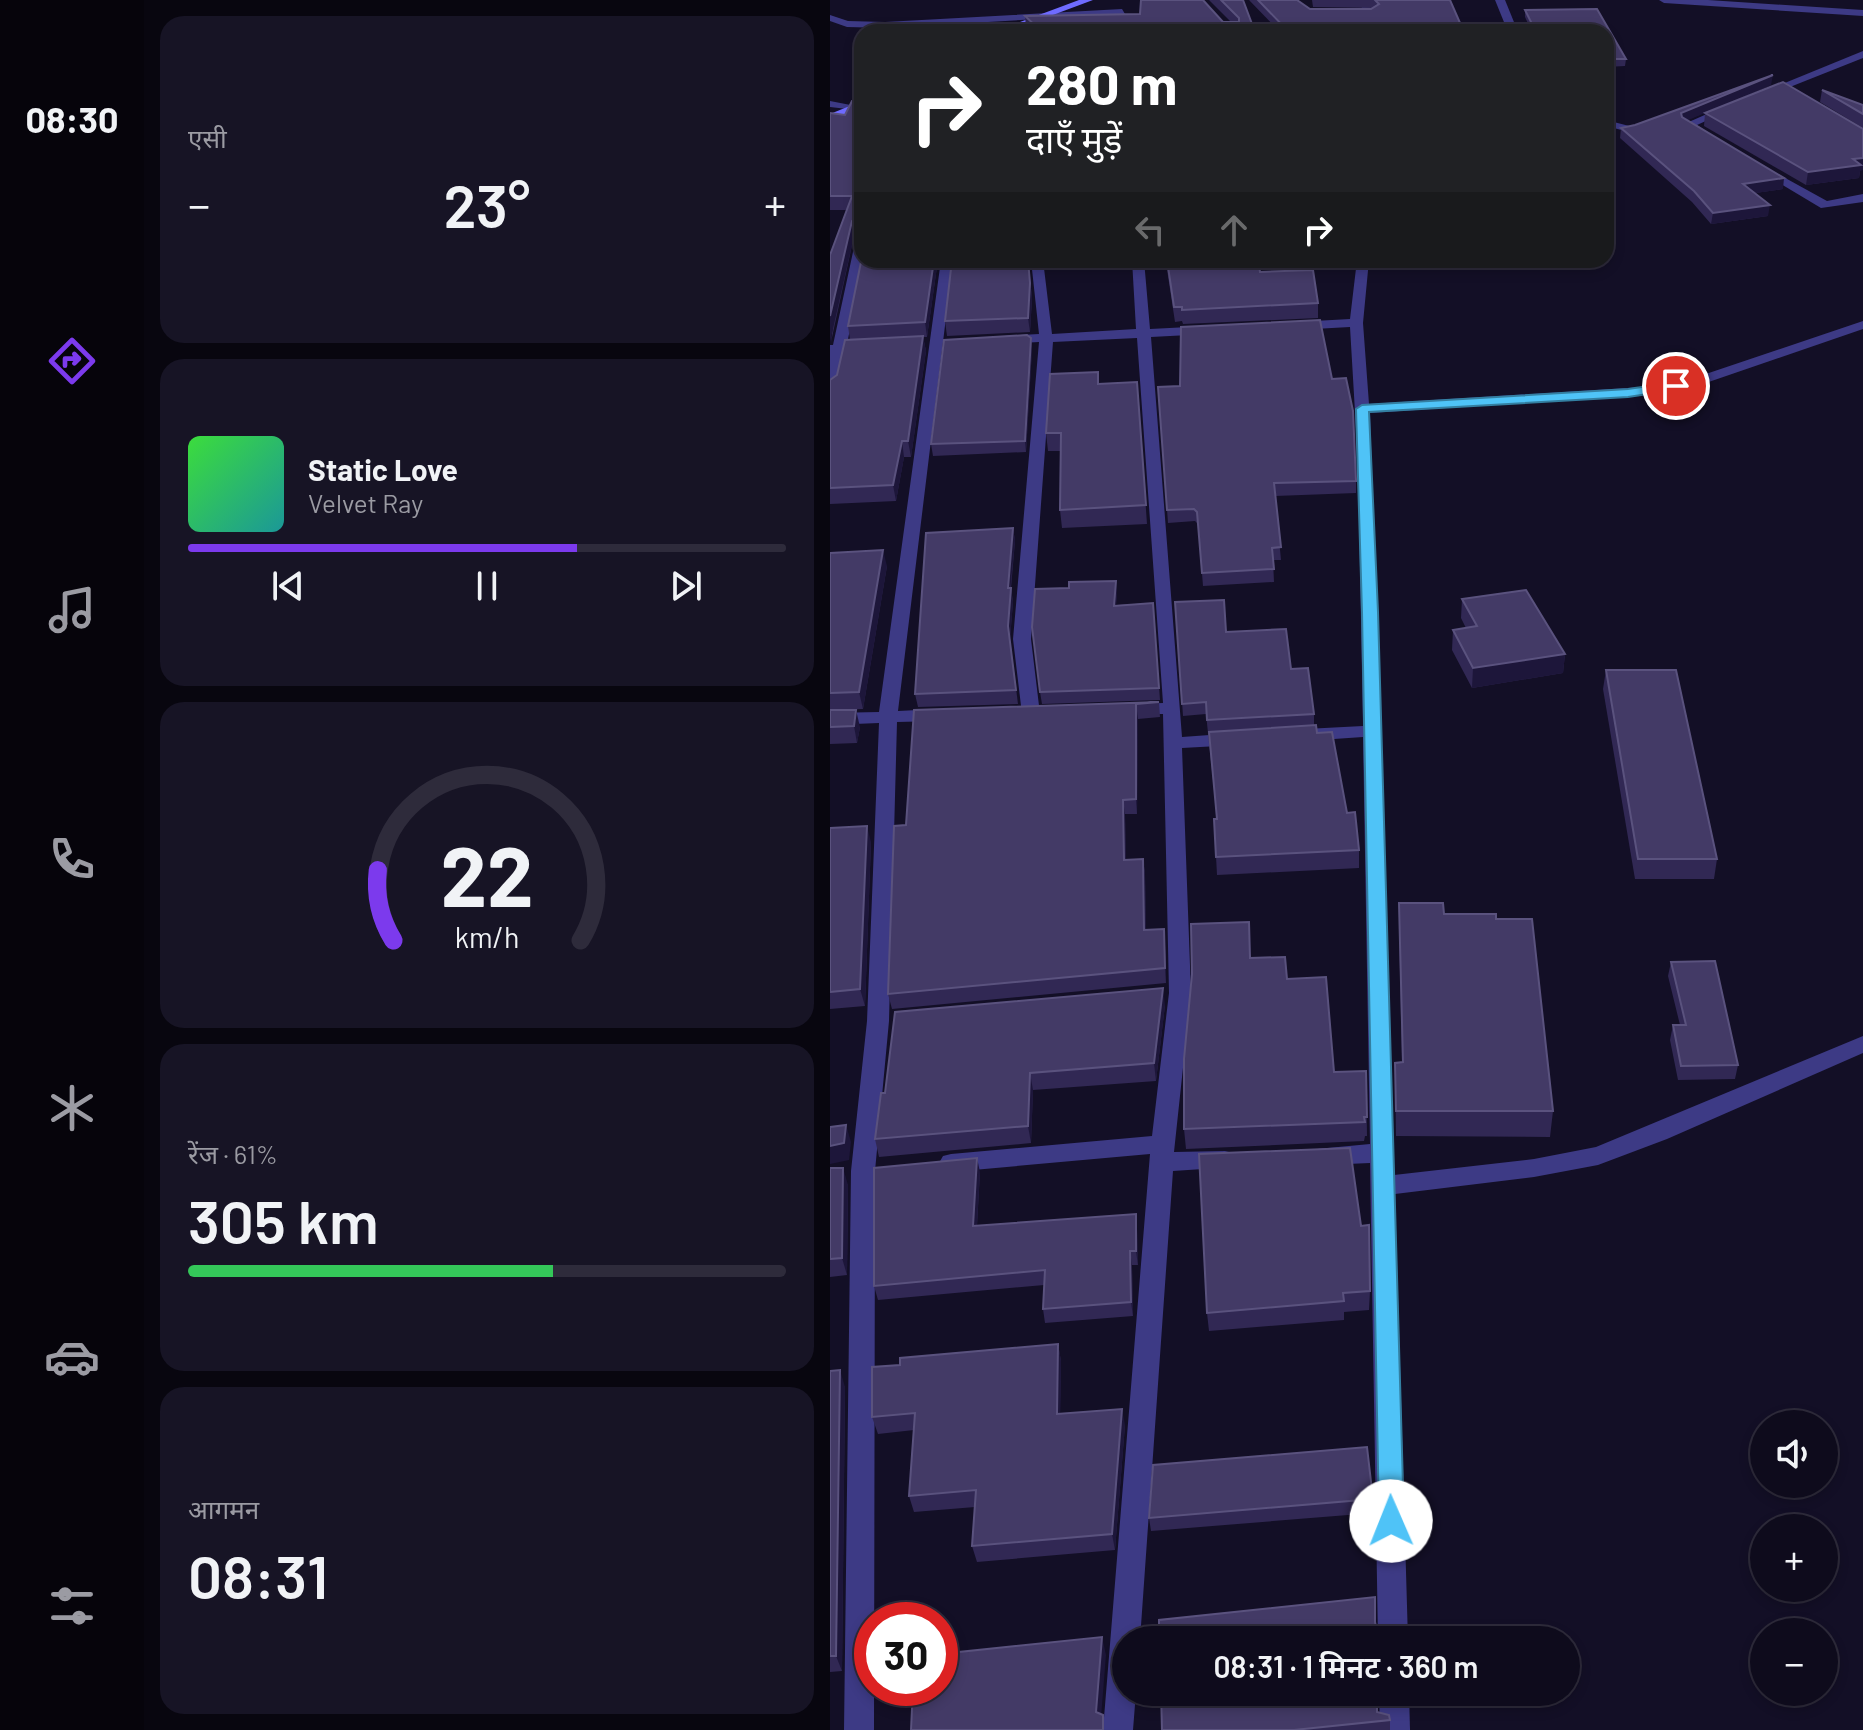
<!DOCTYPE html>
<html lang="hi">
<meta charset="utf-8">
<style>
body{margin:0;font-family:Barlow,"Noto Sans Devanagari",sans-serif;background:#171425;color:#f1f3f6;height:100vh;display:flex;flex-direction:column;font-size:30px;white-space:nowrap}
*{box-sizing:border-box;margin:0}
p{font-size:26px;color:#9b9ba3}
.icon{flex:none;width:44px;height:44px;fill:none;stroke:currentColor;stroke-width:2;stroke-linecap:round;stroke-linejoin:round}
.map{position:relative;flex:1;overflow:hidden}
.drawer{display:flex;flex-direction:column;gap:16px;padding:16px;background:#08060f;width:686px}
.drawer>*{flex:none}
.top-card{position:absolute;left:24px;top:24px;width:760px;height:244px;border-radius:24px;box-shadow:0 4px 12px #0003,0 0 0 2px #2e2b3b;background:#202124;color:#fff;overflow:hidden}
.controls{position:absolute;left:920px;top:1410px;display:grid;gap:16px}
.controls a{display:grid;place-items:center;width:88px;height:88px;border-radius:50%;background:#0e0b1c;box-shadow:0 4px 12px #0003,0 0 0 2px #2e2b3b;font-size:40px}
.speed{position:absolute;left:24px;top:1602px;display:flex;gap:16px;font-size:40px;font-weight:700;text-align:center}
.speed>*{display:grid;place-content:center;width:104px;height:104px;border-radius:50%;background:#0e0b1c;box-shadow:0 4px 12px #0003,0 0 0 2px #2e2b3b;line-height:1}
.speed .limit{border:12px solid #d22;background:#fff;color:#111}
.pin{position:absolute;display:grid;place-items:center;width:68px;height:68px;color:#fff;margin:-34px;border:4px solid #fff;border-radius:50%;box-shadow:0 2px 8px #0007}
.me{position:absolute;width:88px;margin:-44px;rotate:359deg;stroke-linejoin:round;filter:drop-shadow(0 0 6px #0008)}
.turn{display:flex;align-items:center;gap:28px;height:168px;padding:0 40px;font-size:36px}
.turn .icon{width:104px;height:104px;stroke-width:2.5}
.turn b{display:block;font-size:56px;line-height:68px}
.lanes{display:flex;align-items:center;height:76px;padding:0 40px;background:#0003;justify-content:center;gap:40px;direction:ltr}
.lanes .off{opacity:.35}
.big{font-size:60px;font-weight:600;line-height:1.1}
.drawer .widget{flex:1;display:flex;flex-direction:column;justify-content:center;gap:12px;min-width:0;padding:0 28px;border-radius:24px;background:#171425}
.drawer .dial{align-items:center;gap:0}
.dial svg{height:208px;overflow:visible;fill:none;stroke:#2e2b3b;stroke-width:7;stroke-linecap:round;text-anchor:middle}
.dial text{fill:#f1f3f6;stroke:none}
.song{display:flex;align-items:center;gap:24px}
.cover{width:96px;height:96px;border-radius:12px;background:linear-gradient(135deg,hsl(120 70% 55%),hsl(180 70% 35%))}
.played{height:8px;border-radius:4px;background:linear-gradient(90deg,#7c3aed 65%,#2e2b3b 65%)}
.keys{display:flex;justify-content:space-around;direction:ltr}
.heat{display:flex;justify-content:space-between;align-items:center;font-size:44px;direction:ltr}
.charge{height:12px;border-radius:6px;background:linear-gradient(90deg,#34c759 61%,#2e2b3b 0)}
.trip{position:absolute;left:282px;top:1626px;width:468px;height:80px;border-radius:40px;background:#0e0b1c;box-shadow:0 4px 12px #0003,0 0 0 2px #2e2b3b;font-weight:600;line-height:80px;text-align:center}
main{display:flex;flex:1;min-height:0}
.tabs{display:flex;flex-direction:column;width:144px;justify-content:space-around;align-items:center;background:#06040b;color:#9b9ba3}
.tabs .icon{width:56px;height:56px}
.tabs .on{color:#7c3aed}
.tabs b{font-size:36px;color:#f1f3f6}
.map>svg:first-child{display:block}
</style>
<main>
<nav class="tabs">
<b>08:30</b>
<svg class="icon on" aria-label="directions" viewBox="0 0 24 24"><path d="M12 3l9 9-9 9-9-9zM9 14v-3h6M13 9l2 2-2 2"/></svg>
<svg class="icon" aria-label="music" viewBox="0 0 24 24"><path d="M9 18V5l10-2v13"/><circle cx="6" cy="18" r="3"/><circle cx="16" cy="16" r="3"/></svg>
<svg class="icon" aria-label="phone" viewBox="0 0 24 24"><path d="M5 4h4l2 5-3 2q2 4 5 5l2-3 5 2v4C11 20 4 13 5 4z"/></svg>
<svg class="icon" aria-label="climate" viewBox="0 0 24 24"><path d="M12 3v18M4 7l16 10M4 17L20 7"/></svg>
<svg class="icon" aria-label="car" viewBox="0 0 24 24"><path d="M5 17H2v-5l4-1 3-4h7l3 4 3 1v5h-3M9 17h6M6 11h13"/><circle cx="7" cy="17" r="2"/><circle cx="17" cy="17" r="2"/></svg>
<svg class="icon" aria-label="filters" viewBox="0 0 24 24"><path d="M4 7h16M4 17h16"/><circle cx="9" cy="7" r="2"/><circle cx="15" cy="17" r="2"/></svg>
</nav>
<section class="drawer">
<div class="widget"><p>एसी</p>
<div class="heat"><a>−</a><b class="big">23°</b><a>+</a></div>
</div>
<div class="widget">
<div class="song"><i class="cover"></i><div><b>Static Love</b><p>Velvet Ray</p></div></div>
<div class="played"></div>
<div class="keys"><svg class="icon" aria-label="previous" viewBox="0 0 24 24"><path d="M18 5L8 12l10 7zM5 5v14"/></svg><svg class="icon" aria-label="pause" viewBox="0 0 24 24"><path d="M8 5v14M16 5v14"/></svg><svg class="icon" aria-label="next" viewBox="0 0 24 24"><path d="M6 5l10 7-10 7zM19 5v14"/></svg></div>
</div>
<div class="widget dial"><svg viewBox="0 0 100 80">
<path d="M14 69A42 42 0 1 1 86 69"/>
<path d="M14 69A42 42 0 0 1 8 42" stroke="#7c3aed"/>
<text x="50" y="56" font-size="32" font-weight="700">22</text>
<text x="50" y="72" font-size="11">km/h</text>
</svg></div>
<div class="widget"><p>रेंज · 61%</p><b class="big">305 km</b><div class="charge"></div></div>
<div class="widget"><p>आगमन</p><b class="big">08:31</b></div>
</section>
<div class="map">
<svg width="1033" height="1730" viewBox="0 0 1033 1730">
<rect width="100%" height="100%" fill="#130f26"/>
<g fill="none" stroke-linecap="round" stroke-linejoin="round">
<g fill="#3d3a85" fill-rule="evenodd">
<path d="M 529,0 L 539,0 L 551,32 L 541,32 Z"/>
<path d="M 665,0 L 675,0 L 688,32 L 678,32 Z"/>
<path d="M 829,0 L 878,0 L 1033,10 L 1033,16 L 834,3 Z"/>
<path d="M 292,9 L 295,14 L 55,28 L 17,27 L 0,21 L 0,15 L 18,21 L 55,22 Z"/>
<path d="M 1033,51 L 1033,58 L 937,96 L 928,94 Z"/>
<path d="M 0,101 L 31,107 L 26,110 L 0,107 Z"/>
<path d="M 895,106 L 904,108 L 867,125 L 882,135 L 882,139 L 874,139 L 852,125 Z"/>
<path d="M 776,120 L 807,128 L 809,130 L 803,133 L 776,126 Z"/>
<path d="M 930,164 L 997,201 L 1033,194 L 1033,202 L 991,208 L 926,169 L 924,167 Z"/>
<path d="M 32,234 L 34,260 L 17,344 L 38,343 L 45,347 L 38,351 L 15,352 L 7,390 L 0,394 L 0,345 L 3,345 L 26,238 Z"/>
<path d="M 111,260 L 123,260 L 68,711 L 108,709 L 117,715 L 108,721 L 67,722 L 59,1021 L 45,1171 L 44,1730 L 14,1730 L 21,1171 L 37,1021 L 49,723 L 0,725 L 0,713 L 49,712 Z"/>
<path d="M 201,260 L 213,260 L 222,334 L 306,329 L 302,260 L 314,260 L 320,329 L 378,326 L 385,330 L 378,334 L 321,337 L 352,737 L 407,733 L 416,739 L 407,745 L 352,748 L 361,993 L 344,1152 L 395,1151 L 403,1153 L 407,1160 L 403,1167 L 343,1171 L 310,1640 L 296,1640 L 296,1692 L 306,1692 L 303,1730 L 273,1730 L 320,1154 L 121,1172 L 113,1170 L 109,1163 L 113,1156 L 121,1154 L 322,1136 L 339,993 L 333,714 L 304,714 L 295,709 L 304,704 L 333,703 L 307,338 L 223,342 L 201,639 L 210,714 L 201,720 L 192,714 L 183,639 L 209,342 L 174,344 L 167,340 L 174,336 L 209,334 Z"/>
<path d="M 527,260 L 539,260 L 533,323 L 539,404 L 830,386 L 858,380 L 1033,321 L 1033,329 L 867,386 L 830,394 L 540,413 L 564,1175 L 704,1159 L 766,1147 L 1033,1036 L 1033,1053 L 837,1139 L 768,1165 L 704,1177 L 565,1194 L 578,1640 L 548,1640 L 540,1163 L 495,1165 L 487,1163 L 483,1156 L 487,1149 L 540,1144 L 533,737 L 475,741 L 466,735 L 475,729 L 533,726 L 528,463 L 520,327 L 466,330 L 459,326 L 466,322 L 520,319 Z"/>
<path d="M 549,1692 L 579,1692 L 580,1730 L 550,1730 Z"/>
</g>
<g fill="#6f6bff" fill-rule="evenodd">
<path d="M 249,0 L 263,0 L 177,32 L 163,32 Z"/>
<path d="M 32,101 L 32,108 L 0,121 L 0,114 Z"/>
</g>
</g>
<g fill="#312854">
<path d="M 379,0 L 413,0 L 425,32 L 200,32 L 196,28 L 195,16 L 401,22 Z"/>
<path d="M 419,0 L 469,0 L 468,1 L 480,9 L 541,9 L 543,8 L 483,7 L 482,0 L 620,0 L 634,32 L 450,32 Z"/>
<path d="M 767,9 L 796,59 L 795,66 L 776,67 L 776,32 L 702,32 L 695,17 L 695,10 Z"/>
<path d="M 941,85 L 857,120 L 953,189 L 925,193 L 938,216 L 881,224 L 862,202 L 790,138 L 791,128 L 805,125 Z"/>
<path d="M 992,90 L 1033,105 L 1033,128 L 990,102 Z"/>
<path d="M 32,101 L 32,233 L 24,236 L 1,342 L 17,210 L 0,210 L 0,113 L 15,115 Z"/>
<path d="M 875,113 L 1030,171 L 1029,178 L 976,185 L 874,126 Z"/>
<path d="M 108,260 L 97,337 L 93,337 L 96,351 L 81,457 L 74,457 L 66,501 L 0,504 L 0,380 L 7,375 L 20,340 L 18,326 Z"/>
<path d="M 198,260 L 202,298 L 200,332 L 117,336 L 115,321 Z"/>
<path d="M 215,260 L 301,260 L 299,265 L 217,267 Z"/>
<path d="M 316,260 L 428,260 L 430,272 L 488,303 L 488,318 L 353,324 L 352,321 L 345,322 L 336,263 L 317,264 Z"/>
<path d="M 201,338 L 202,349 L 196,452 L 103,456 L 101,444 Z"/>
<path d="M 502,379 L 526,481 L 526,493 L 445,496 L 451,560 L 443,560 L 444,582 L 373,586 L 368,524 L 365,521 L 338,523 L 328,387 Z"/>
<path d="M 307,382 L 317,524 L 232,528 L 230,510 L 231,451 L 218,451 L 216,433 L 269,384 Z"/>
<path d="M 183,528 L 185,541 L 181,588 L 183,602 L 180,639 L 188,704 L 88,707 L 85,694 Z"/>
<path d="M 0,553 L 57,566 L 33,709 L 0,710 Z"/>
<path d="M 287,592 L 286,605 L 323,603 L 330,700 L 212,704 L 210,692 Z"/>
<path d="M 632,599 L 735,654 L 733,673 L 642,688 L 622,650 L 623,630 L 636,628 L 631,618 Z"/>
<path d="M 345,602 L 461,669 L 484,714 L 484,726 L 517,813 L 529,850 L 529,868 L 387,875 L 384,819 L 387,819 L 376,714 L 353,716 Z"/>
<path d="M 776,670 L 887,859 L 884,879 L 805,879 L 773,689 Z"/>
<path d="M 329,702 L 330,717 L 308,719 L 307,814 L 295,814 L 296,860 L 313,859 L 315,874 L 316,930 L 335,944 L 336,983 L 62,1009 L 58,994 L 76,825 L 84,710 Z"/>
<path d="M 0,710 L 30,727 L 27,743 L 0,744 Z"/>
<path d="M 0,828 L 41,842 L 35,1006 L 0,1009 Z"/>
<path d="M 569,903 L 614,914 L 666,919 L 723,1111 L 720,1137 L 566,1136 L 565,1063 L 572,1063 L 569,928 Z"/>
<path d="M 420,958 L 457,979 L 504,1072 L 536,1071 L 537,1136 L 535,1136 L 534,1141 L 356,1149 L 354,1129 Z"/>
<path d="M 841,962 L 908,1065 L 905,1079 L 848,1080 L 840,1040 L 843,1025 L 850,1025 L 838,976 Z"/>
<path d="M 335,1005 L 326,1081 L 203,1090 L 201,1143 L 49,1157 L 45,1139 L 55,1093 Z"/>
<path d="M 520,1148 L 540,1291 L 539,1310 L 514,1312 L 514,1320 L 379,1331 L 377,1313 Z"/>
<path d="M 0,1168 L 18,1185 L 17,1275 L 0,1277 Z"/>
<path d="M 150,1172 L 147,1226 L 306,1214 L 307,1228 L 308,1265 L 302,1265 L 303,1316 L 215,1323 L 213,1309 L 214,1285 L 48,1300 L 44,1286 Z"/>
<path d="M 228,1344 L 231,1361 L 230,1413 L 295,1425 L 285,1550 L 147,1562 L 142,1546 L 145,1507 L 84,1512 L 79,1496 L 84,1430 L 48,1434 L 42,1417 L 70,1365 Z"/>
<path d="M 0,1371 L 15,1387 L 12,1671 L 0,1672 Z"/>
<path d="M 543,1499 L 543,1513 L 321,1531 L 319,1518 Z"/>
<path d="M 547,1712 L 560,1720 L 560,1730 L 332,1730 Z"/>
</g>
<g fill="#1d163a">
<path d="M 943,75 L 941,85 L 849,124 L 851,113 Z"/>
<path d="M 1033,158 L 1033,170 L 1030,171 L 1029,178 L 976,185 L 978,172 L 1023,159 Z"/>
<path d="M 954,178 L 953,189 L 912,195 L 913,184 Z"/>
<path d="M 940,205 L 938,216 L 881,224 L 883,213 Z"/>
<path d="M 32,218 L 32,233 L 24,236 L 0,342 L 0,316 L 22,221 Z"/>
<path d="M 104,260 L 108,260 L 97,337 L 95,322 Z"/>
<path d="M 198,260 L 202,298 L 200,332 L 198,318 Z"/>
<path d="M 93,336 L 96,351 L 81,457 L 78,441 Z"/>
<path d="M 201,338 L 202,349 L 196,452 L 195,441 Z"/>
<path d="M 72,441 L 74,457 L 66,501 L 63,485 Z"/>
<path d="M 183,528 L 185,541 L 179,602 L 178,588 Z"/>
<path d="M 53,550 L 57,566 L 33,709 L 29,692 Z"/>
<path d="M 286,581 L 287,592 L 285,617 L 284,606 Z"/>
<path d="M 181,588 L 183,602 L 180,639 L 188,704 L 178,626 Z"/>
<path d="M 735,654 L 733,673 L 642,688 L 643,668 Z"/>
<path d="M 306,704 L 308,719 L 307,814 L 306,799 Z"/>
<path d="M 26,710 L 30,727 L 27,743 L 24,726 Z"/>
<path d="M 293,800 L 295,814 L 296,875 L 294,860 Z"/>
<path d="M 37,826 L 41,842 L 35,1006 L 30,989 Z"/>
<path d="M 313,859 L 315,874 L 316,945 L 314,930 Z"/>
<path d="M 334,929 L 335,944 L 336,983 L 335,968 Z"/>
<path d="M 333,988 L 335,1005 L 326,1081 L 324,1063 Z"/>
<path d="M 200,1073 L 203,1090 L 201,1143 L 198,1126 Z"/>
<path d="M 16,1125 L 21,1142 L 19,1160 L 0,1164 L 0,1146 Z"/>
<path d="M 147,1158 L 150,1172 L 146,1240 L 143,1226 Z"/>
<path d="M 13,1168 L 18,1185 L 17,1275 L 12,1258 Z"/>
<path d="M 306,1214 L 307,1228 L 308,1265 L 306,1251 Z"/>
<path d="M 300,1251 L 302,1265 L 303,1316 L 301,1302 Z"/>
<path d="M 228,1344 L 231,1361 L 230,1430 L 227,1414 Z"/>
<path d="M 10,1370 L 15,1387 L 12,1671 L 6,1656 Z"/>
<path d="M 292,1409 L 295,1425 L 285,1550 L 282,1534 Z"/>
<path d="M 272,1637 L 276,1655 L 270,1730 L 266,1712 Z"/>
</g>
<g fill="#433a66" stroke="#5a527e" stroke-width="2">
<path d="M 311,0 L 373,0 L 393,22 L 409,22 L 409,18 L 391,0 L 413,0 L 425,32 L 212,32 L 195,16 L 310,14 Z"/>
<path d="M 428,0 L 467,0 L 480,9 L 541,9 L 549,4 L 545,0 L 620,0 L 634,32 L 459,32 Z"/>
<path d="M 767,9 L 796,59 L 776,59 L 776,32 L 706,32 L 695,10 Z"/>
<path d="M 943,75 L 851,113 L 852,117 L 954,178 L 913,184 L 940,205 L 883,213 L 864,191 L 791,128 L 805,125 Z"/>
<path d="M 953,82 L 1033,129 L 1033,158 L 1023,159 L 1031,165 L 978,172 L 875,113 Z"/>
<path d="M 992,90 L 1033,105 L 1033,114 Z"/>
<path d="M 22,101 L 32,101 L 32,222 L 32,218 L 22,221 L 0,316 L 0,255 L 22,196 L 0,196 L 0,113 L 15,115 Z"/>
<path d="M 32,257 L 32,260 L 104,260 L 95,322 L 18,326 Z"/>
<path d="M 122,260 L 198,260 L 200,283 L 198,318 L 115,321 Z"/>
<path d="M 337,260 L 428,260 L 430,272 L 483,270 L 488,303 L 352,310 L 352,307 L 344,307 Z"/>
<path d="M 490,320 L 502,379 L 516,378 L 523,411 L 526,481 L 444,483 L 451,547 L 442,548 L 444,569 L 372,573 L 367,512 L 364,509 L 337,510 L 328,387 L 350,386 L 351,327 Z"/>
<path d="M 197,335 L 201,338 L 195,441 L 101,444 L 114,340 Z"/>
<path d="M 93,336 L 78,441 L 72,441 L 63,485 L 0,488 L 0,380 L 7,375 L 15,340 Z"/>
<path d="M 268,372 L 268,384 L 307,382 L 316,505 L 230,510 L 231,433 L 216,433 L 220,374 Z"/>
<path d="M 183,528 L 178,588 L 181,588 L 178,626 L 186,690 L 85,694 L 96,533 Z"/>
<path d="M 53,550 L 29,692 L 0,693 L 0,553 Z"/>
<path d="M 286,581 L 284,606 L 323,603 L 329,688 L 210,692 L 202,627 L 205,589 L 239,588 L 239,582 Z"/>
<path d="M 696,590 L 735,654 L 643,668 L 623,630 L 647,626 L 632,599 Z"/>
<path d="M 394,600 L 396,632 L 456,629 L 461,669 L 478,668 L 484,714 L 377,720 L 376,702 L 352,704 L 345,602 Z"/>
<path d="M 776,670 L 846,670 L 887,859 L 808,859 Z"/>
<path d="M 329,702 L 306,704 L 306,799 L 293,800 L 294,860 L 313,859 L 314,930 L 334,929 L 335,968 L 58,994 L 64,826 L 76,825 L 84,710 Z"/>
<path d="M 0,710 L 26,710 L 24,726 L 0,727 Z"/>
<path d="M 486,725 L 487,733 L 502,732 L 517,813 L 525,812 L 529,850 L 386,857 L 384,819 L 387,819 L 379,732 Z"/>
<path d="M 37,826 L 30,989 L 0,992 L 0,828 Z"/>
<path d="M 569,903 L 613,903 L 614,914 L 666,914 L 666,919 L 702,919 L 723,1111 L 566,1111 L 565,1063 L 573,1062 Z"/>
<path d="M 419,922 L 420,958 L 455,957 L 457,979 L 496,977 L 504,1072 L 536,1071 L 537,1117 L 534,1117 L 535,1122 L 354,1129 L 354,1059 L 362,974 L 361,924 Z"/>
<path d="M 885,961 L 908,1065 L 851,1066 L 843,1025 L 856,1025 L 841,962 Z"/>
<path d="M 333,988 L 324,1063 L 200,1073 L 198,1126 L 45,1139 L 51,1093 L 55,1093 L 65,1012 Z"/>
<path d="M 16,1125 L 14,1143 L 0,1146 L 0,1127 Z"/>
<path d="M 520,1148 L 531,1226 L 539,1225 L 540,1291 L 513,1293 L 514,1301 L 377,1313 L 369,1154 Z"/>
<path d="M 147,1158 L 143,1226 L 306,1214 L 306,1251 L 300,1251 L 301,1302 L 213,1309 L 215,1270 L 44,1286 L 44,1168 Z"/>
<path d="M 0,1168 L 13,1168 L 12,1258 L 0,1259 Z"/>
<path d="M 228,1344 L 227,1414 L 292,1409 L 282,1534 L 142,1546 L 146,1490 L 79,1496 L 85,1413 L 42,1417 L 42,1367 L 70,1365 L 70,1358 Z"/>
<path d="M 10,1370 L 6,1656 L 0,1656 L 0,1371 Z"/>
<path d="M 537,1447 L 543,1499 L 319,1518 L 323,1465 Z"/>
<path d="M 545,1597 L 545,1622 L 549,1640 L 329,1640 L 329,1620 Z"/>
<path d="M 272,1637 L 266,1712 L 273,1715 L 273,1730 L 81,1730 L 83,1688 L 110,1688 L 110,1654 Z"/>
<path d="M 331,1692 L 547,1692 L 547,1712 L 559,1715 L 560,1720 L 464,1730 L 332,1730 Z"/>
</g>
<path fill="#4fc3f7" stroke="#337fa1" stroke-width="2" d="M 846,382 L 852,386 L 851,389 L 798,397 L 539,412 L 548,612 L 574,1521 L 570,1529 L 561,1532 L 552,1529 L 549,1521 L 532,612 L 526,409 L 532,405 L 798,389 Z"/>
</svg>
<div class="controls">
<a><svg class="icon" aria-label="sound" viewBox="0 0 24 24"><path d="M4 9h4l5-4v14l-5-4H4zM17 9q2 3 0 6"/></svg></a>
<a>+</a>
<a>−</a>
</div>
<div class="speed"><div class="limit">30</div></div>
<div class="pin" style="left:846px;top:386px;background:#d93025"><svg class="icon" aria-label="arrive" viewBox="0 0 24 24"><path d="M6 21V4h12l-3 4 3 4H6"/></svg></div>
<svg class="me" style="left:561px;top:1521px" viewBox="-20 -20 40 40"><circle r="19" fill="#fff"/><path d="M0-13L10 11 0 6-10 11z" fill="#4fc3f7"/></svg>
<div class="trip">08:31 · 1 मिनट · 360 m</div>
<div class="top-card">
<div class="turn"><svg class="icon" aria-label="right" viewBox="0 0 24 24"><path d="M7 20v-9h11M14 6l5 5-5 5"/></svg><div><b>280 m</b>दाएँ मुड़ें</div></div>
<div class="lanes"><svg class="icon off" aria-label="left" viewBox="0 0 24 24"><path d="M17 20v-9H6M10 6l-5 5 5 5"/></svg><svg class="icon off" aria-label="ahead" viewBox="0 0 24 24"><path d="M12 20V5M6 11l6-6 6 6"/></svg><svg class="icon" aria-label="right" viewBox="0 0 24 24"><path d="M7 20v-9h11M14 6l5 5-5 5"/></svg></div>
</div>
</div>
</main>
